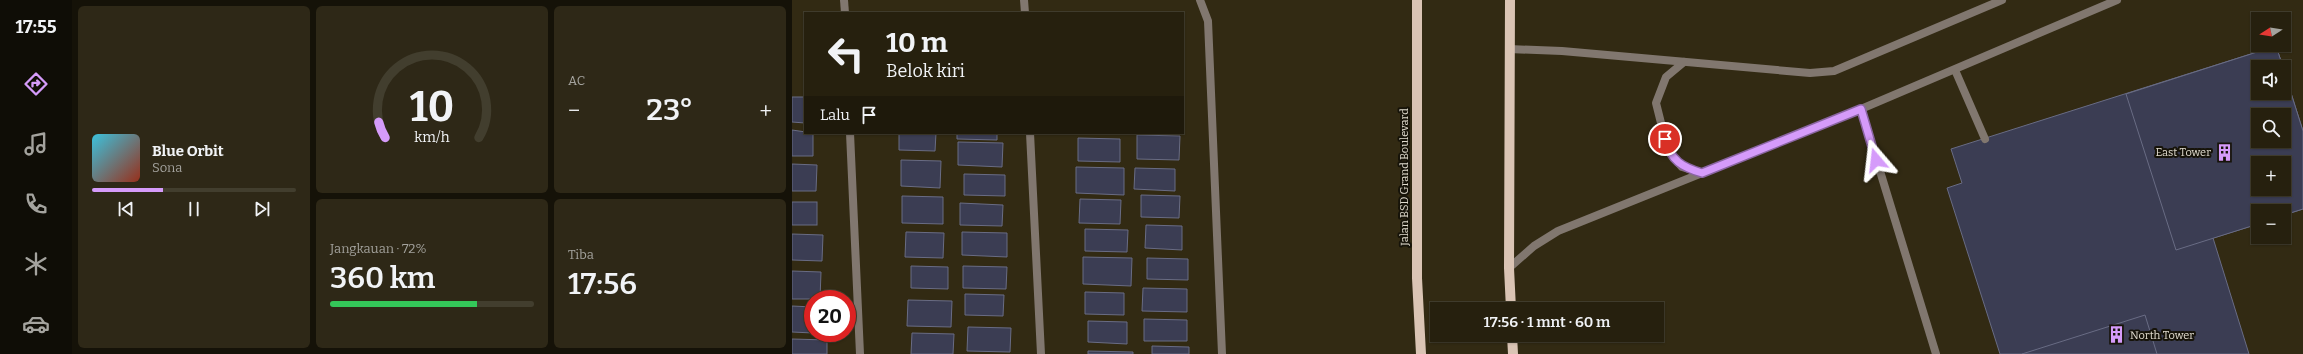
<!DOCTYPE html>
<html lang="id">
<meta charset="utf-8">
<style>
body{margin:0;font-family:Bitter,serif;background:#2e2817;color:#f1f3f6;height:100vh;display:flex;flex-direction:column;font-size:15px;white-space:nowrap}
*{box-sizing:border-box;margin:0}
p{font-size:13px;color:#a4a39e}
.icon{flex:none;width:22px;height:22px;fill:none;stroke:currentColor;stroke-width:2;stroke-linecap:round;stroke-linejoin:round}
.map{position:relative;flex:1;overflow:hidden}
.panel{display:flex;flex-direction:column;gap:6px;padding:6px;background:#151208;width:720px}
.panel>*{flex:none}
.hud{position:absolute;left:12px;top:12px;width:380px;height:122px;border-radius:0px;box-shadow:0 1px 3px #0004,0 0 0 1px #423e2e;background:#26200e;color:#f1f3f6;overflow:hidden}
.needle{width:26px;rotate:258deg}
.controls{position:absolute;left:1459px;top:12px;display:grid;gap:8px}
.controls a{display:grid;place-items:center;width:40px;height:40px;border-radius:0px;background:#26200e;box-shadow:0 1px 3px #0004,0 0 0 1px #423e2e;font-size:20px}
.speed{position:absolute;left:12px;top:290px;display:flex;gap:8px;font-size:20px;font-weight:700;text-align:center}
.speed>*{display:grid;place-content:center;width:52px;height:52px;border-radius:50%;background:#26200e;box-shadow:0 1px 3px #0004,0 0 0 1px #423e2e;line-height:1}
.speed .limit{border:6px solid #d22;background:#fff;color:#111}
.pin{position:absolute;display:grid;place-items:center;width:34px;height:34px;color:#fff;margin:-17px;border:2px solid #fff;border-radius:50%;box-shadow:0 1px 4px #0007}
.me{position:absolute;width:44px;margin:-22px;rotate:343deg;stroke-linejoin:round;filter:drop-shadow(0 0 3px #0008)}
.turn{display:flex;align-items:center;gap:14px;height:84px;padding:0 16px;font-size:18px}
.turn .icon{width:52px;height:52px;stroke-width:2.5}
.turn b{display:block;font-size:28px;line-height:34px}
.then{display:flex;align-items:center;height:38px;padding:0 16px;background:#0003;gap:8px;font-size:15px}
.big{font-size:30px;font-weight:600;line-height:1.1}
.panel .card{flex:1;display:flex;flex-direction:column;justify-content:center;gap:6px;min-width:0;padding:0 14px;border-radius:6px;background:#2e2817}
.panel .dial{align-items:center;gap:0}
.dial svg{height:104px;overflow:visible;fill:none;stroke:#423e2e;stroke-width:7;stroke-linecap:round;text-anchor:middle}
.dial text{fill:#f1f3f6;stroke:none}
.song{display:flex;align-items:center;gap:12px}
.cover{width:48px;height:48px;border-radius:6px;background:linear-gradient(135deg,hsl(190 70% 55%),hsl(10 70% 35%))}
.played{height:4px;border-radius:2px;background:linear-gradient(90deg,#d59bfa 35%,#423e2e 35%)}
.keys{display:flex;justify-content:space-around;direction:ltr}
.heat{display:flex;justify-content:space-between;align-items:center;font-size:22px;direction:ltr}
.charge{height:6px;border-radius:3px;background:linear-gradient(90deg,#34c759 72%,#423e2e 0)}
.panel .tiles{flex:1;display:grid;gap:6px;grid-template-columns:repeat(3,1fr)}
.card:first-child{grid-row:span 2}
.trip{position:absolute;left:638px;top:302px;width:234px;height:40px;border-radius:0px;background:#26200e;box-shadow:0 1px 3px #0004,0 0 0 1px #423e2e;font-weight:600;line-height:40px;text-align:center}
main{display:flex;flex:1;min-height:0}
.dock{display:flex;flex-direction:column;width:72px;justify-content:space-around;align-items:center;background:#0f0d06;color:#a4a39e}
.dock .icon{width:28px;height:28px}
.dock .on{color:#d59bfa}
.dock b{font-size:18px;color:#f1f3f6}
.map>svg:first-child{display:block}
</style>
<main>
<nav class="dock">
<b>17:55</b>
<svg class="icon on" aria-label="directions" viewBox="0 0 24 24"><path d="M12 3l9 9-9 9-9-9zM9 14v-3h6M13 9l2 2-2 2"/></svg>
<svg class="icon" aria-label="music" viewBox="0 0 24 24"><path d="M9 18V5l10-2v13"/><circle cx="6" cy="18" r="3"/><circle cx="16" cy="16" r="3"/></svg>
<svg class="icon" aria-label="phone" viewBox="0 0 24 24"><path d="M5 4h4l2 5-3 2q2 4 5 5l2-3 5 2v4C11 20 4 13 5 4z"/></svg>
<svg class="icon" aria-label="climate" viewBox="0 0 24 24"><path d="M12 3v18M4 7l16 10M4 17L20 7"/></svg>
<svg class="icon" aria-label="car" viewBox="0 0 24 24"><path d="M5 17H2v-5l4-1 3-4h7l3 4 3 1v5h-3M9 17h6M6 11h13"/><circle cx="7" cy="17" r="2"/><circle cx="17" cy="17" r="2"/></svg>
</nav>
<section class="panel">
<div class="tiles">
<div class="card">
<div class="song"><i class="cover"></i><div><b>Blue Orbit</b><p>Sona</p></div></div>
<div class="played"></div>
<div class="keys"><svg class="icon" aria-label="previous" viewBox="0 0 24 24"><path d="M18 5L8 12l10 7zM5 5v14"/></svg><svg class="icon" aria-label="pause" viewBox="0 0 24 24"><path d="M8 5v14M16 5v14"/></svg><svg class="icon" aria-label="next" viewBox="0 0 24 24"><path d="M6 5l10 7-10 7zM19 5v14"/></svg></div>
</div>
<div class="card dial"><svg viewBox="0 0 100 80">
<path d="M14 69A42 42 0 1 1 86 69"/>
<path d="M14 69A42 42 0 0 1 9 57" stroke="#d59bfa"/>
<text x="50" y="56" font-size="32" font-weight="700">10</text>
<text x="50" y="72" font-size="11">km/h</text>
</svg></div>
<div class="card"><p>AC</p>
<div class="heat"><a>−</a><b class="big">23°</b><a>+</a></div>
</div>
<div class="card"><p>Jangkauan · 72%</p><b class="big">360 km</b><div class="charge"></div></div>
<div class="card"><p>Tiba</p><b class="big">17:56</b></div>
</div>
</section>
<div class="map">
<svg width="1511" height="354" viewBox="0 0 1511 354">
<rect width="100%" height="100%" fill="#322a13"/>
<g fill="#3b3d53" stroke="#696c84" fill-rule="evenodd">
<path d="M 1484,46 L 1491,67 L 1466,67 L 1466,93 L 1492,93 L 1492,71 L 1511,131 L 1511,209 L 1492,215 L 1492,211 L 1466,211 L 1466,224 L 1421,238 L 1457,354 L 1208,354 L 1155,188 L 1170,183 L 1159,149 ZM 1466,115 L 1492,115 L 1492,141 L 1466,141 ZM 1466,163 L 1492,163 L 1492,189 L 1466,189 Z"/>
<path d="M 1484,46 L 1491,67 L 1466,67 L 1466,93 L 1492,93 L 1492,71 L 1511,131 L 1511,209 L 1492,215 L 1492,211 L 1466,211 L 1466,224 L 1384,250 L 1334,94 ZM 1466,115 L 1492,115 L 1492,141 L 1466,141 ZM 1466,163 L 1492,163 L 1492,189 L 1466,189 Z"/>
<path d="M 0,97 L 13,97 L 13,123 L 0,122 Z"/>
<path d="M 0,130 L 21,133 L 21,156 L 0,156 Z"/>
<path d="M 107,133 L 144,133 L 143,151 L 107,150 Z"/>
<path d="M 165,133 L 205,133 L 205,140 L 165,139 Z"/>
<path d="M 345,135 L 388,136 L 387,160 L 345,159 Z"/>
<path d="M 286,138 L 328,139 L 328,162 L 286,161 Z"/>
<path d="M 166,142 L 211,143 L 210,167 L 166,165 Z"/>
<path d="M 109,160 L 149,161 L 148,188 L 109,186 Z"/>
<path d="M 0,164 L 25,165 L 24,191 L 0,191 Z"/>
<path d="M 284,167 L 332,168 L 332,195 L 284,193 Z"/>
<path d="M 343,168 L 383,169 L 383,191 L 342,189 Z"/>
<path d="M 172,174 L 213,175 L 213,196 L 172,195 Z"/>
<path d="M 349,195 L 388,196 L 387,218 L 349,217 Z"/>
<path d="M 110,196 L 151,197 L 151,224 L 110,223 Z"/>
<path d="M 288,199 L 329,200 L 328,224 L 287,223 Z"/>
<rect x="0" y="202" width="25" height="23"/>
<path d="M 168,203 L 211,205 L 210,226 L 168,225 Z"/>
<path d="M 354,225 L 390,226 L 390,250 L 353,248 Z"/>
<path d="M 293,229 L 336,230 L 335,252 L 293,251 Z"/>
<path d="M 114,232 L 152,233 L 151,258 L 113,257 Z"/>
<path d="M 170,232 L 215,233 L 215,257 L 170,255 Z"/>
<path d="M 0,234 L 31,235 L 30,261 L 0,260 Z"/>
<path d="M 291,257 L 340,258 L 339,286 L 291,284 Z"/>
<path d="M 355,258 L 396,259 L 396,280 L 355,279 Z"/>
<path d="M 119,266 L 156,267 L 156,289 L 119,288 Z"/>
<path d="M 171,266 L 215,267 L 214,289 L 171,288 Z"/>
<path d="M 0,271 L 29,272 L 28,299 L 0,299 Z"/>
<path d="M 351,288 L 395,289 L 395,312 L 350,311 Z"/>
<path d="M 293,292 L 332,293 L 332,315 L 293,314 Z"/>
<path d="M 173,294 L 212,295 L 211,316 L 173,315 Z"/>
<path d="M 116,300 L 160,301 L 159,327 L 115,326 Z"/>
<path d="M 0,306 L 21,307 L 21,333 L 0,332 Z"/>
<path d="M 1353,315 L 1365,354 L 1230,354 Z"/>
<path d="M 352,319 L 395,320 L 395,341 L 352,341 Z"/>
<path d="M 296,321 L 335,322 L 335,344 L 296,342 Z"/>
<path d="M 176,327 L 219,328 L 218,352 L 175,351 Z"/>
<path d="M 120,333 L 162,334 L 161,354 L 119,354 Z"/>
<path d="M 0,339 L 35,340 L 35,354 L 0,354 Z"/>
<path d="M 360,346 L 397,347 L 397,354 L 360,354 Z"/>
<path d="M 296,351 L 341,352 L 341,354 L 296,354 Z"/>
</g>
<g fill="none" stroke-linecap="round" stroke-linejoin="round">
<g stroke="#81776f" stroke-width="8">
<path d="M 1163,70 L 1193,139"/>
<path d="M 1069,109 L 1144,354"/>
</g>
<g stroke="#81776f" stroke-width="8">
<path d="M 52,0 L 53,13"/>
<path d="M 232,0 L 233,13"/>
<path d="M 408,0 L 416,21 L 430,354"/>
<path d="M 717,49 L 770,51 L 1018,73 L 1042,71 L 1210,0"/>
<path d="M 892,62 L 874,77 L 864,103 L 876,151 L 890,167 L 910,173"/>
<path d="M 58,133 L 68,354"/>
<path d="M 238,133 L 249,354"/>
<path d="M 717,268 L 742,246 L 766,231 L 1069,109 L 1325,0"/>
</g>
<g stroke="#dac4b4" stroke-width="10">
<path d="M 625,0 L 625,278 L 629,354"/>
<path d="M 718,0 L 717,268 L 719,309"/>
<path d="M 720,335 L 721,354"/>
</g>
</g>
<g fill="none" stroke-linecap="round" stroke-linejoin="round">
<defs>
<path id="route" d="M 873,139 C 879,161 890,167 910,173 L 1069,109 L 1084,160"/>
</defs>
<use href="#route" stroke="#8a65a2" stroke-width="10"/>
<use href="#route" stroke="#d59bfa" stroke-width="7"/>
</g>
<defs>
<symbol id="building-bare" viewBox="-9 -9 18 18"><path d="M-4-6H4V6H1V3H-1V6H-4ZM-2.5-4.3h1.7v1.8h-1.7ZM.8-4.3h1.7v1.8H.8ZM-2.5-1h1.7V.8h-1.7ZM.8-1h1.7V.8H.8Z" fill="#d59bfa" stroke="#161309" stroke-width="2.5" paint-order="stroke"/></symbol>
</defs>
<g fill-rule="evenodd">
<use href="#building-bare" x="1420" y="140" width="25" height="25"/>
<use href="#building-bare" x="1312" y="322" width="25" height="25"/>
</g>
<g text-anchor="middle" stroke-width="4" stroke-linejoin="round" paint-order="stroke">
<g font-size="11" fill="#e0dbce" stroke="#161309" text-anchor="end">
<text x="1419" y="156">East Tower</text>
<text x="1338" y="339" text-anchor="start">North Tower</text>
</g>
<g font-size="11" fill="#e0dbce" stroke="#161309">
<text transform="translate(612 177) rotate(-90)" y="4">Jalan BSD Grand Boulevard</text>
</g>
</g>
</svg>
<div class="controls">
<a><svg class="needle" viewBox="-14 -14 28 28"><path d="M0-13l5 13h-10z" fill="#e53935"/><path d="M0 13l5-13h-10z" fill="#a4a39e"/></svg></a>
<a><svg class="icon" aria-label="sound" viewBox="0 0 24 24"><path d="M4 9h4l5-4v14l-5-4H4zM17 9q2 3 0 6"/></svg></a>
<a><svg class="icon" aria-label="search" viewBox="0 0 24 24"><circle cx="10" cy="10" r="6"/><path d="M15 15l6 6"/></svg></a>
<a>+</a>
<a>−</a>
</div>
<div class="speed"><div class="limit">20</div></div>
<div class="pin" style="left:873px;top:139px;background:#d93025"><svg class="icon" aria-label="arrive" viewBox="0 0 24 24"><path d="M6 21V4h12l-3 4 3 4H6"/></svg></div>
<svg class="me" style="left:1084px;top:160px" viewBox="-20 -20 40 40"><path d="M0-17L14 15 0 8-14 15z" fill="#d59bfa" stroke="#fff" stroke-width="4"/></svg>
<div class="trip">17:56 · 1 mnt · 60 m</div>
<div class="hud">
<div class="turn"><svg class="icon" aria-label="left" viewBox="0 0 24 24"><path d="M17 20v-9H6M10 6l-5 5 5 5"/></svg><div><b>10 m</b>Belok kiri</div></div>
<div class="then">Lalu<svg class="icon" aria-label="arrive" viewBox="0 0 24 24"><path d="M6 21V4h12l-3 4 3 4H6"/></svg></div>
</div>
</div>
</main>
